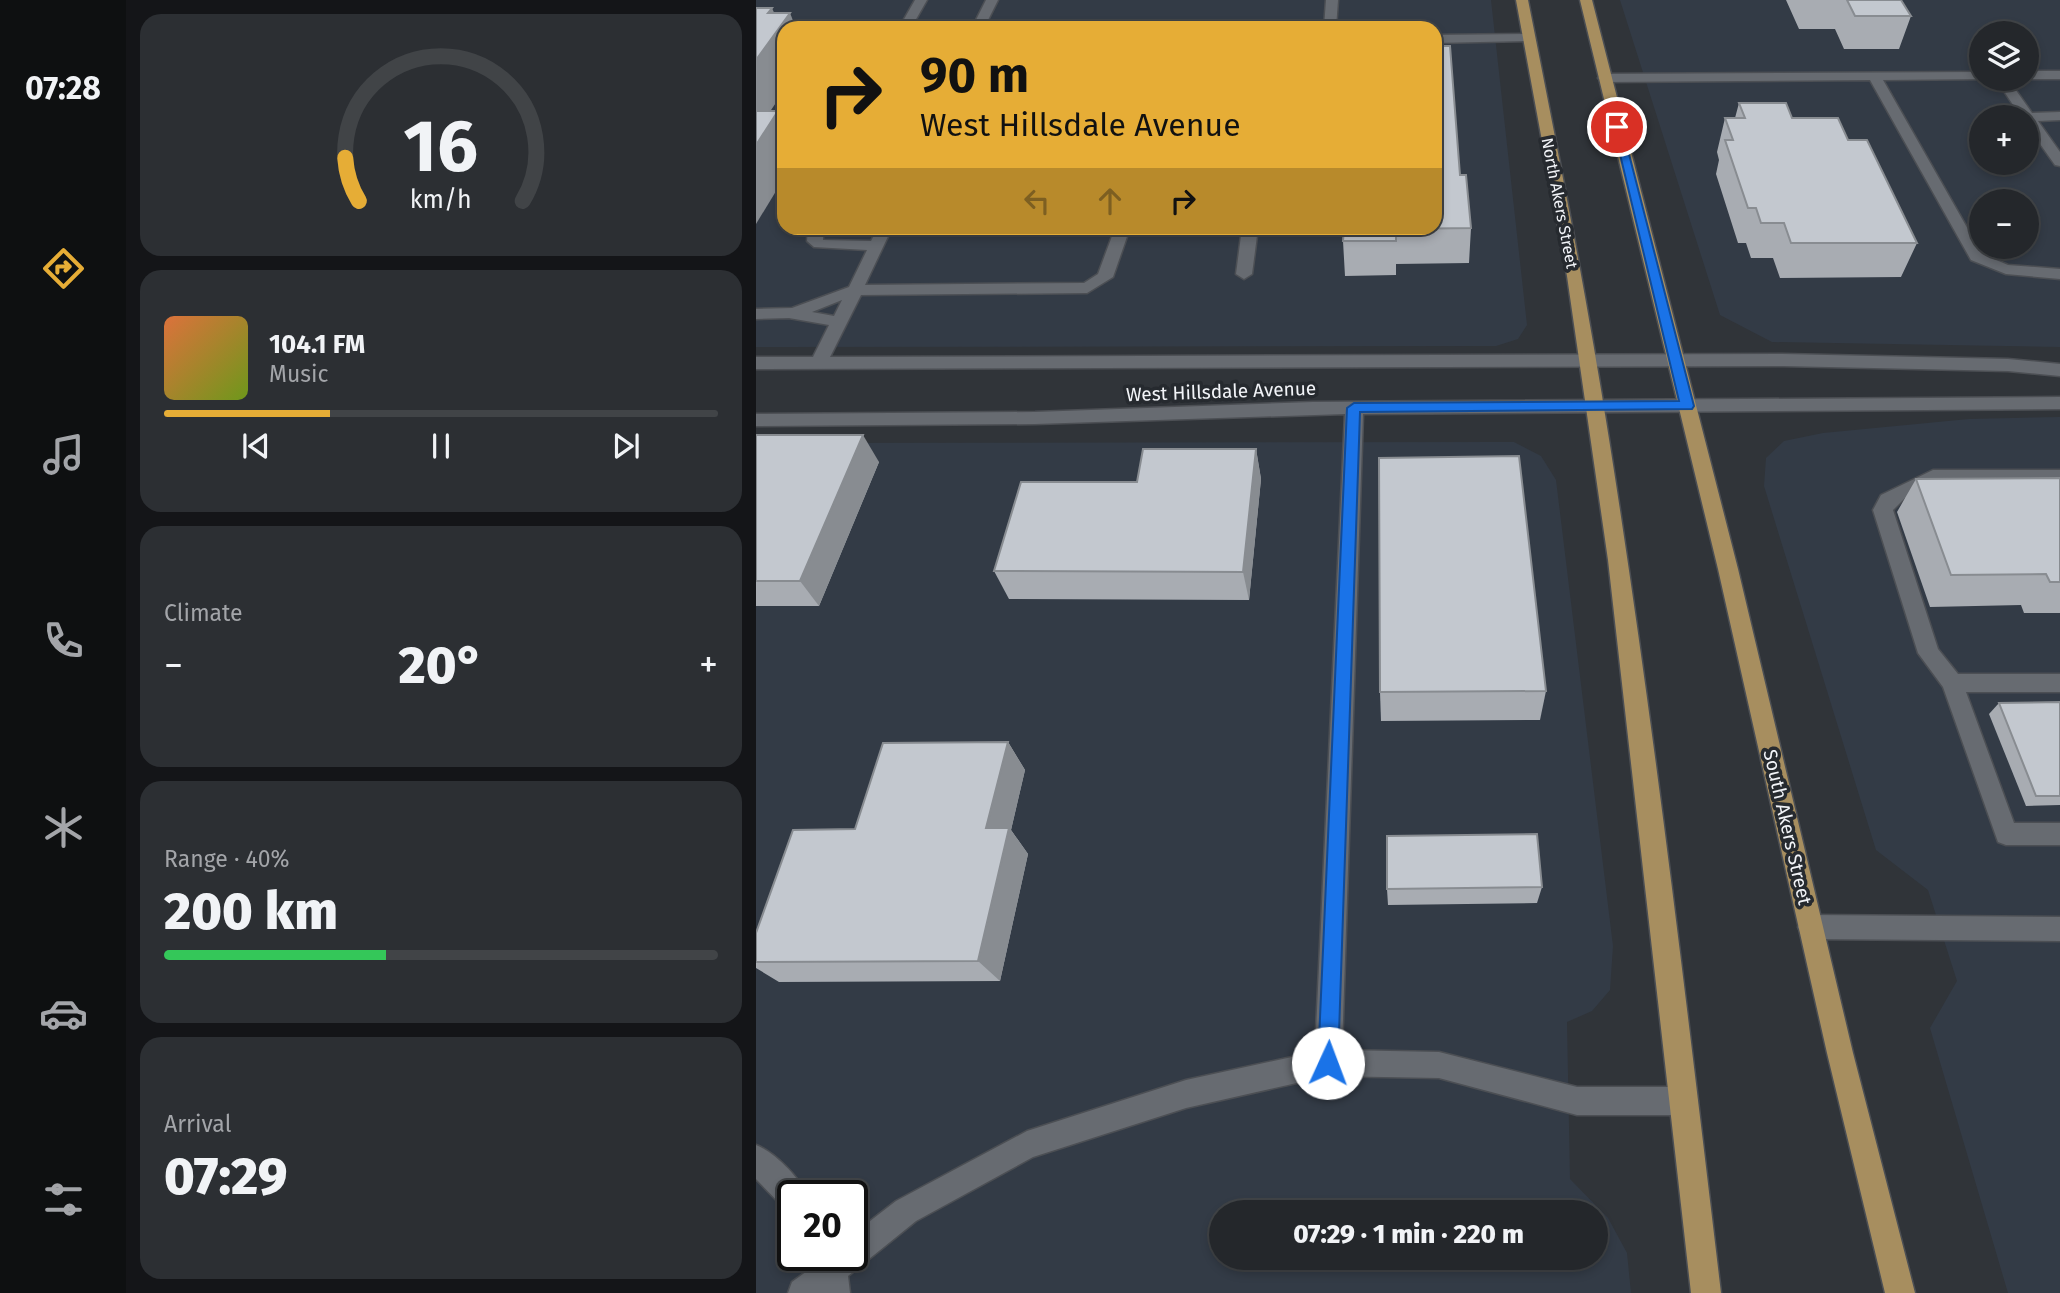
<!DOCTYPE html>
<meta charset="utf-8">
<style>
body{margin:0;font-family:"Fira Sans",sans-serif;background:#2c2f33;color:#f1f3f6;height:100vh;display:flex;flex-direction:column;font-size:26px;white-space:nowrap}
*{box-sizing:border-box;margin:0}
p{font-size:23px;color:#a3a5a9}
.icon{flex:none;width:38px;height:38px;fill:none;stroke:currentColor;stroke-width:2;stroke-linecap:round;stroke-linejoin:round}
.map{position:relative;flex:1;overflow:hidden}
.drawer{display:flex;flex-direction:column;gap:14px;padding:14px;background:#141518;width:630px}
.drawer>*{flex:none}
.top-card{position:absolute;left:21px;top:21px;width:665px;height:214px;border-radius:21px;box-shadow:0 4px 10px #0003,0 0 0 2px #414447;background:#e6ad36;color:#111;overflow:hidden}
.tools{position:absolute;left:1213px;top:21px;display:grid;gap:14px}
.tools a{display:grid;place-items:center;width:70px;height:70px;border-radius:50%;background:#24272b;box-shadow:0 4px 10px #0003,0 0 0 2px #414447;font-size:35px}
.speed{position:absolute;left:21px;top:1180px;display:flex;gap:14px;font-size:35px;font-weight:700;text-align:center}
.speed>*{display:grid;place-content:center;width:91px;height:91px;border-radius:50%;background:#24272b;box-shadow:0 4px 10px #0003,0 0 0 2px #414447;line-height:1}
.speed .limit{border:4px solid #111;border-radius:10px;background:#fff;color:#111}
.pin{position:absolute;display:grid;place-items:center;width:60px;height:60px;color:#fff;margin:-30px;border:4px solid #fff;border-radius:50%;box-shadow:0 2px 7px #0007}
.me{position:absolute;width:77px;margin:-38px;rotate:2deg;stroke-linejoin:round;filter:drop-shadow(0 0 5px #0008)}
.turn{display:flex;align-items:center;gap:24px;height:147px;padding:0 28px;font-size:32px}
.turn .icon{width:91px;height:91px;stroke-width:2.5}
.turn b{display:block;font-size:49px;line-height:60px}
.lanes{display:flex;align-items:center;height:66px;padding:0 28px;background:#0003;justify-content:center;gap:35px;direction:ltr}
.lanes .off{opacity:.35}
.big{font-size:52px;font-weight:800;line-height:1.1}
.drawer .tile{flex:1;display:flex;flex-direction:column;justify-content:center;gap:10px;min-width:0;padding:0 24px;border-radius:21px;background:#2c2f33}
.drawer .dial{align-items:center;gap:0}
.dial svg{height:182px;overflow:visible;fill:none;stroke:#414447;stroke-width:7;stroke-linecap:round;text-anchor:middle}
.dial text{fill:#f1f3f6;stroke:none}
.song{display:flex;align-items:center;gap:21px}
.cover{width:84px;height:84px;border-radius:10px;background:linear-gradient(135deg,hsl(20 70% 55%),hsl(80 70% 35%))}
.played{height:7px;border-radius:4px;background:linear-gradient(90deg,#e6ad36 30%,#414447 30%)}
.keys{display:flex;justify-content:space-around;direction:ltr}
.heat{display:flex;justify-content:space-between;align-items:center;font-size:38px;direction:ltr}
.charge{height:10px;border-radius:5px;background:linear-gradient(90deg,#34c759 40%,#414447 0)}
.trip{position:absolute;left:453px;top:1200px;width:399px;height:70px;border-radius:35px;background:#24272b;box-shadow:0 4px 10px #0003,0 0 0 2px #414447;font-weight:800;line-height:70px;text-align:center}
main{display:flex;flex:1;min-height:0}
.dock{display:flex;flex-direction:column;width:126px;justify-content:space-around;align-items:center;background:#0e1011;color:#a3a5a9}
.dock .icon{width:49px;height:49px}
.dock .selected{color:#e6ad36}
.dock b{font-size:32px;color:#f1f3f6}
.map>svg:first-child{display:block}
</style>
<main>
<nav class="dock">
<b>07:28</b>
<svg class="icon selected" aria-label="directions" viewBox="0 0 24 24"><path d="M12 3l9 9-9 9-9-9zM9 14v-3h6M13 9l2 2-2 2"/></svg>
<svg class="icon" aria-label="music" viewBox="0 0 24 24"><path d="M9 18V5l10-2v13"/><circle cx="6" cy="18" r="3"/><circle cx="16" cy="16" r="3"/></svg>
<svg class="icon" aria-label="phone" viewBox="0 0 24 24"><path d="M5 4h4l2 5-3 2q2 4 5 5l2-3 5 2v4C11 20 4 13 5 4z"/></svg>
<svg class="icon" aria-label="climate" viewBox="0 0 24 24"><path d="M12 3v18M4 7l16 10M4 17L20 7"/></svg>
<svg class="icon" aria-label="car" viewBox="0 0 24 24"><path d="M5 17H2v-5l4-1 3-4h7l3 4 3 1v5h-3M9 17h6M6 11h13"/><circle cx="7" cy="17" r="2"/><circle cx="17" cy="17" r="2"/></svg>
<svg class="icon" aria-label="filters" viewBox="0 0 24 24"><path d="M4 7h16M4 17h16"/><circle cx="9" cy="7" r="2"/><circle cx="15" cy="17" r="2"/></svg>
</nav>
<section class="drawer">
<div class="tile dial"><svg viewBox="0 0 100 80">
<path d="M14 69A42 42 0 1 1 86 69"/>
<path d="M14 69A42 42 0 0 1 8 50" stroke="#e6ad36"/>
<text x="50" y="56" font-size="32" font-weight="700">16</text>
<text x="50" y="72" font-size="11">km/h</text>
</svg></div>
<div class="tile">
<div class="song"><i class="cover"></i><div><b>104.1 FM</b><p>Music</p></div></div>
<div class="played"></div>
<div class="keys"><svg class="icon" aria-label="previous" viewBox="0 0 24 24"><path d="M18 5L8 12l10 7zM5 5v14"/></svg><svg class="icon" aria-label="pause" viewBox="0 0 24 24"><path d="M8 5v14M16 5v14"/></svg><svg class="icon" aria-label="next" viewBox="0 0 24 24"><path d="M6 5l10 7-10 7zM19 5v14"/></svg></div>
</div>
<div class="tile"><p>Climate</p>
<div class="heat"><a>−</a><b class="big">20°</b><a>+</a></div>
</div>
<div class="tile"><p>Range · 40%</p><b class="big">200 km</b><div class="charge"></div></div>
<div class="tile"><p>Arrival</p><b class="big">07:29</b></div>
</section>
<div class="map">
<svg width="1304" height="1293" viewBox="0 0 1304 1293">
<rect width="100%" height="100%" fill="#303439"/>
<g fill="#333b46" fill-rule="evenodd">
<path d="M 0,0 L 735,0 L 771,325 L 762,339 L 740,346 L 0,347 ZM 28,28 L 679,28 L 679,228 L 28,228 Z"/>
<path d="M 864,0 L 1304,0 L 1304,347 L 1016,342 L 964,315 ZM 1225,33 L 1270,33 L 1270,79 L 1225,79 ZM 1225,117 L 1270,117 L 1270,163 L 1225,163 ZM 1225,201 L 1270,201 L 1270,247 L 1225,247 Z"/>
<path d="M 1304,417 L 1304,1293 L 1252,1293 L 1174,1028 L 1201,981 L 1172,890 L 1120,850 L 1008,486 L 1010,458 L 1028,441 L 1067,433 L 1213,419 Z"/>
<path d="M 758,442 L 785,456 L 800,480 L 857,946 L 854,990 L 836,1011 L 811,1022 L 814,1179 L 852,1218 L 871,1253 L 875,1293 L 0,1293 L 0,443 ZM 37,1195 L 96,1195 L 96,1255 L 37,1255 ZM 466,1213 L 840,1213 L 840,1258 L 466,1258 Z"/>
</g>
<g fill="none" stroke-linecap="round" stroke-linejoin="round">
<defs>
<g id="minor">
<path d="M 159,0 L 171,0 L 155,28 L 143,28 Z"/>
<path d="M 230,0 L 242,0 L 228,28 L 216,28 Z"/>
<path d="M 570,0 L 582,0 L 580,28 L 568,28 Z"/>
<path d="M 777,34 L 777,40 L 773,41 L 679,43 L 679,35 Z"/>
<rect x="1270" y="71" width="34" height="8"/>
<path d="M 1225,72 L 1225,79 L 1229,79 L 1127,80 L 1226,254 L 1252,265 L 1304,269 L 1304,279 L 1250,274 L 1215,260 L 1114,80 L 848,82 L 842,78 L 848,74 Z"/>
<path d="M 1240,79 L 1252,79 L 1276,113 L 1304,112 L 1304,120 L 1282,121 L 1304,152 L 1304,166 L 1299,165 L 1270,124 L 1270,117 L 1265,117 Z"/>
<path d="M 52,228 L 67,228 L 67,240 L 115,241 L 122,228 L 136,228 L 109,285 L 328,283 L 342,274 L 359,228 L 374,228 L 357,277 L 331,293 L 105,295 L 74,357 L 1027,354 L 1252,359 L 1304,364 L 1304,376 L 1252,371 L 1027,366 L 0,369 L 0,357 L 57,357 L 73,325 L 33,318 L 0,319 L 0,309 L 36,308 L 93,287 L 111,250 L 58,247 L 51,241 ZM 86,300 L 78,316 L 56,312 Z"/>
<path d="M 486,228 L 502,228 L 496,274 L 488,279 L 480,274 Z"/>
<path d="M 1304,397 L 1304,409 L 607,414 L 586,1050 L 683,1052 L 821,1087 L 928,1087 L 938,1091 L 942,1101 L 938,1111 L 928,1115 L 821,1115 L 683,1078 L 572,1076 L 430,1108 L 277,1157 L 160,1221 L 92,1276 L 94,1293 L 32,1293 L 36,1282 L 58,1266 L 53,1255 L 96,1255 L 96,1235 L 140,1201 L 271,1131 L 430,1080 L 559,1052 L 589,414 L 279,424 L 0,426 L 0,414 L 279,412 L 557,402 Z"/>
<path d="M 1177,470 L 1304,470 L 1304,484 L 1179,484 L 1168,489 L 1186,494 L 1188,499 L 1186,504 L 1179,506 L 1149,498 L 1137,510 L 1182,649 L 1202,674 L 1304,674 L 1304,692 L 1210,692 L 1258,823 L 1304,823 L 1304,845 L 1250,845 L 1242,842 L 1187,687 L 1162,653 L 1117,510 L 1125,495 Z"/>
<path d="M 1055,915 L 1304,917 L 1304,941 L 1055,939 L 1046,936 L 1042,927 L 1046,918 Z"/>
<path d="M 0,1145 C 18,1152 43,1177 51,1195 L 37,1195 L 37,1211 L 27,1207 L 0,1179 Z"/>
</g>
<g id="major">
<path d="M 760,0 L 772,0 C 801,146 830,292 853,439 C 898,723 931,1008 965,1293 L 935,1293 L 852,560 L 811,276 Z"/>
<path d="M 824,0 L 836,0 L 982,569 L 1097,1053 L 1159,1293 L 1129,1293 L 1071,1053 L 962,569 Z"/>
</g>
</defs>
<use href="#minor" stroke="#4c4f54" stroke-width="3"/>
<use href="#major" stroke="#4c4f54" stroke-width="3"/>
<use href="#minor" fill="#676b71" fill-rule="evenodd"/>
<use href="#major" fill="#a78e5f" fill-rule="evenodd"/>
</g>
<g fill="#a8acb2">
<path d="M 1030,0 L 1145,0 L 1155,16 L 1143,49 L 1088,49 L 1079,29 L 1043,29 Z"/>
<path d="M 983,103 L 1036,118 L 1092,140 L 1161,243 L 1145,277 L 1024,278 L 1017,258 L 995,258 L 990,243 L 982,243 L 960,174 L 963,160 L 961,152 L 969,118 L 979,118 Z"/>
<path d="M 704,175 L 715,228 L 713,263 L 640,264 L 640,275 L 589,276 L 587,241 Z"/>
<path d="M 0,435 L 123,462 L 63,606 L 0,606 Z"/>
<path d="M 500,449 L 505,479 L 493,600 L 253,599 L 238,571 Z"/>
<path d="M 1304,478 L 1304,613 L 1268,613 L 1265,605 L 1174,607 L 1141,512 L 1160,479 Z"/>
<path d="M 790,691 L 784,720 L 625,721 L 624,692 Z"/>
<path d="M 1304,702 L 1304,805 L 1270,806 L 1233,714 L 1243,703 Z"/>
<path d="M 252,742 L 269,770 L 255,830 L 272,854 L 244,981 L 23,982 L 0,968 L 0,933 L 99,829 Z"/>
<path d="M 786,887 L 781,903 L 632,905 L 631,889 Z"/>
</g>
<g fill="#888c91">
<path d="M 16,8 L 24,26 L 34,13 L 40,28 L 28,28 L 28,91 L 0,132 L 0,60 L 12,13 Z"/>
<path d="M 22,111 L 28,122 L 28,178 L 0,224 L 0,145 Z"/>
<path d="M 107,435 L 123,462 L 63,606 L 44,581 Z"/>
<path d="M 500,449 L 505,479 L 493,600 L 487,572 Z"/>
<path d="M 252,742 L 269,770 L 255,830 L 272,854 L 244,981 L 222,961 L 230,828 Z"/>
</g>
<g fill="#c3c8cf" stroke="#888c91" stroke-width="2">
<path d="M 1091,0 L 1145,0 L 1155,16 L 1099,16 Z"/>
<path d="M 0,8 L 16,8 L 12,13 L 34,13 L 0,60 Z"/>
<path d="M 679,46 L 694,46 L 704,175 L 710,175 L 715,228 L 640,229 L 640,241 L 587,241 L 588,228 L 679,228 Z"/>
<path d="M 983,103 L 1030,103 L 1036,118 L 1082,118 L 1092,140 L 1111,140 L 1161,243 L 1035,243 L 1028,223 L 1005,223 L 1000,208 L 992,208 L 969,140 L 977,140 L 969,118 L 989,118 Z"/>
<path d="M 0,111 L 22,111 L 0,145 Z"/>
<path d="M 0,435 L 107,435 L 44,581 L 0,581 Z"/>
<path d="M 387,449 L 500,449 L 487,572 L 238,571 L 265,482 L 381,482 Z"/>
<path d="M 763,456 L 790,691 L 624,692 L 623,458 Z"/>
<path d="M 1304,478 L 1304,582 L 1294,582 L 1290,574 L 1195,575 L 1160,479 Z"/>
<path d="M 1304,702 L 1304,796 L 1280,796 L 1243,703 Z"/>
<path d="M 252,742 L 230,828 L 253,828 L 222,961 L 0,962 L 0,933 L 37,830 L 99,829 L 127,743 Z"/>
<path d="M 781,834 L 786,887 L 631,889 L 631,836 Z"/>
</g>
<path fill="#1a73e8" stroke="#114b97" stroke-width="2" d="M 857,125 L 866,127 L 938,406 L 936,409 L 604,412 L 582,1063 L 579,1070 L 572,1073 L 565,1070 L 562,1063 L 591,408 L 598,403 L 923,401 Z"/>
<g text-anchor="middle" stroke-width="7" stroke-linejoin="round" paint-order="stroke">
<g font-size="16" fill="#f2f4f8" stroke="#262a2f">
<text transform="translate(804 203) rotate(79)" y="6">North Akers Street</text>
</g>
<g font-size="19" fill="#f2f4f8" stroke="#262a2f">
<text transform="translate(465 391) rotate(-2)" y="7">West Hillsdale Avenue</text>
<text transform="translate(1032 827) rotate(77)" y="7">South Akers Street</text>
</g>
</g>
</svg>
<div class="tools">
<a><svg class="icon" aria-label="layers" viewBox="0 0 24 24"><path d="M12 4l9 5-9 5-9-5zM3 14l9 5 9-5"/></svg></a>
<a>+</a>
<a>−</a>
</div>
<div class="speed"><div class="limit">20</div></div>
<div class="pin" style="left:861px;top:127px;background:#d93025"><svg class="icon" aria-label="arrive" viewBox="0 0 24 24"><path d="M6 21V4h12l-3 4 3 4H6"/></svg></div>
<svg class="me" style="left:572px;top:1063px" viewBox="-20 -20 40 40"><circle r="19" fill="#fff"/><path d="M0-13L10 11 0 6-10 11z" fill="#1a73e8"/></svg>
<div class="trip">07:29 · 1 min · 220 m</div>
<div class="top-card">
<div class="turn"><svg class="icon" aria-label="right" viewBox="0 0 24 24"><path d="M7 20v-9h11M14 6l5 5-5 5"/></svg><div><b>90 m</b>West Hillsdale Avenue</div></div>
<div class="lanes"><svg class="icon off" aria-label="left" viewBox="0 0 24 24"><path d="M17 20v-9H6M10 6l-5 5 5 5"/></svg><svg class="icon off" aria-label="ahead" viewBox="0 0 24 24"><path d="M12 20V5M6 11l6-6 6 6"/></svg><svg class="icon" aria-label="right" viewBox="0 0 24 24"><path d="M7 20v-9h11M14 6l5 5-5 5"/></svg></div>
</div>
</div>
</main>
